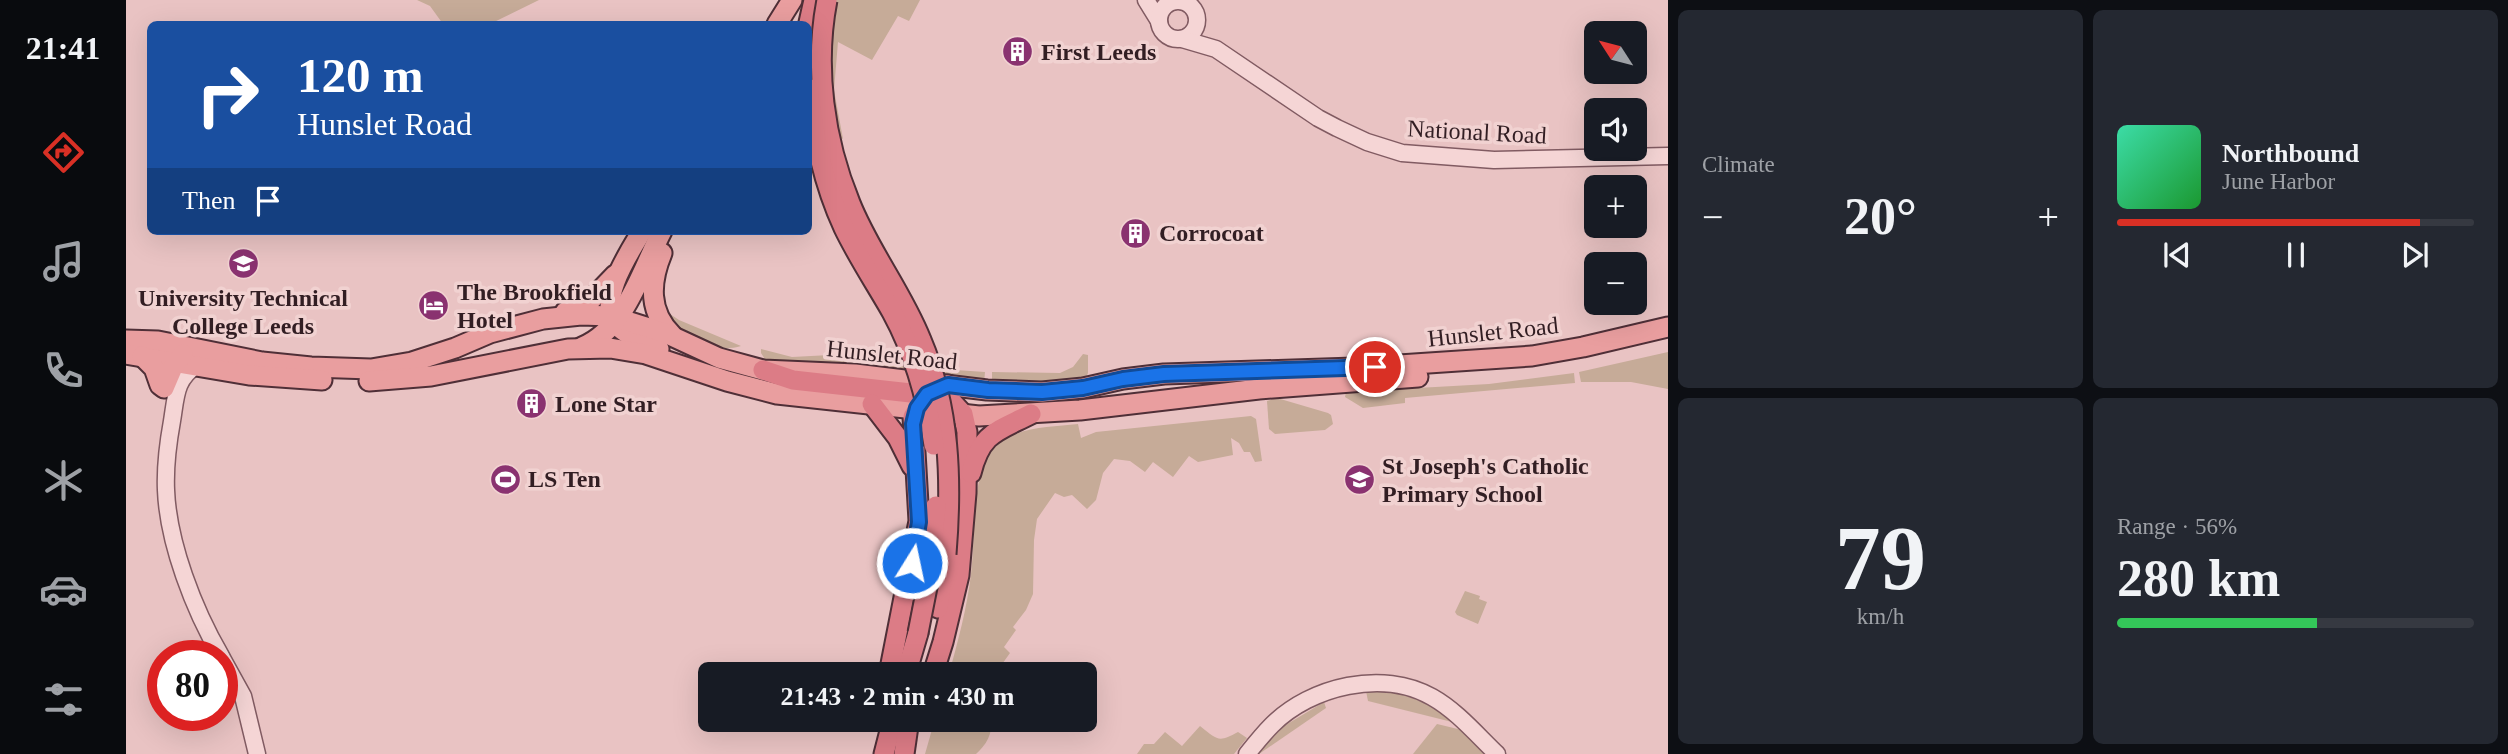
<!DOCTYPE html>
<meta charset="utf-8">
<style>
body{margin:0;font-family:"Times New Roman",serif;background:#242831;color:#f1f3f6;height:100vh;display:flex;flex-direction:column;font-size:26px;white-space:nowrap}
*{box-sizing:border-box;margin:0}
p{font-size:23px;color:#9ea1a6}
.icon{flex:none;width:38px;height:38px;fill:none;stroke:currentColor;stroke-width:2;stroke-linecap:round;stroke-linejoin:round}
.map{position:relative;flex:1;overflow:hidden}
.side{display:flex;flex-direction:column;gap:10px;padding:10px;background:#0d0f14;width:840px}
.side>*{flex:none}
.guide{position:absolute;left:21px;top:21px;width:665px;height:214px;border-radius:10px;box-shadow:0 7px 28px #0002;background:#1a4fa0;color:#fff;overflow:hidden}
.needle{width:46px;rotate:306deg}
.fabs{position:absolute;left:1458px;top:21px;display:grid;gap:14px}
.fabs a{display:grid;place-items:center;width:63px;height:63px;border-radius:10px;background:#171b24;box-shadow:0 7px 28px #0002;font-size:35px}
.speed{position:absolute;left:21px;top:640px;display:flex;gap:14px;font-size:35px;font-weight:700;text-align:center}
.speed>*{display:grid;place-content:center;width:91px;height:91px;border-radius:50%;background:#171b24;box-shadow:0 7px 28px #0002;line-height:1}
.speed .limit{border:10px solid #d22;background:#fff;color:#111}
.pin{position:absolute;display:grid;place-items:center;width:60px;height:60px;color:#fff;margin:-30px;border:4px solid #fff;border-radius:50%;box-shadow:0 2px 7px #0007}
.me{position:absolute;width:77px;margin:-38px;rotate:10deg;stroke-linejoin:round;filter:drop-shadow(0 0 5px #0008)}
.turn{display:flex;align-items:center;gap:24px;height:147px;padding:0 35px;font-size:32px}
.turn .icon{width:91px;height:91px;stroke-width:2.5}
.turn b{display:block;font-size:49px;line-height:60px}
.then{display:flex;align-items:center;height:66px;padding:0 35px;background:#0003;gap:14px;font-size:26px}
.big{font-size:52px;font-weight:600;line-height:1.1}
.side .tile{flex:1;display:flex;flex-direction:column;justify-content:center;gap:10px;min-width:0;padding:0 24px;border-radius:10px;background:#242831}
.side .dial{align-items:center;gap:0}
.dial b{font-size:91px;line-height:1}
.song{display:flex;align-items:center;gap:21px}
.cover{width:84px;height:84px;border-radius:10px;background:linear-gradient(135deg,hsl(160 70% 55%),hsl(130 70% 35%))}
.played{height:7px;border-radius:4px;background:linear-gradient(90deg,#d93025 85%,#363941 85%)}
.keys{display:flex;justify-content:space-around;direction:ltr}
.heat{display:flex;justify-content:space-between;align-items:center;font-size:38px;direction:ltr}
.charge{height:10px;border-radius:5px;background:linear-gradient(90deg,#34c759 56%,#363941 0)}
.side .tiles{flex:1;display:grid;gap:10px;grid-template-columns:repeat(2,1fr)}
.trip{position:absolute;left:572px;top:662px;width:399px;height:70px;border-radius:10px;background:#171b24;box-shadow:0 7px 28px #0002;font-weight:600;line-height:70px;text-align:center}
main{display:flex;flex:1;min-height:0}
.tabs{display:flex;flex-direction:column;width:126px;justify-content:space-around;align-items:center;background:#090b0e;color:#9ea1a6}
.tabs .icon{width:49px;height:49px}
.tabs .active{color:#d93025}
.tabs b{font-size:32px;color:#f1f3f6}
.map>svg:first-child{display:block}
</style>
<main>
<nav class="tabs">
<b>21:41</b>
<svg class="icon active" aria-label="directions" viewBox="0 0 24 24"><path d="M12 3l9 9-9 9-9-9zM9 14v-3h6M13 9l2 2-2 2"/></svg>
<svg class="icon" aria-label="music" viewBox="0 0 24 24"><path d="M9 18V5l10-2v13"/><circle cx="6" cy="18" r="3"/><circle cx="16" cy="16" r="3"/></svg>
<svg class="icon" aria-label="phone" viewBox="0 0 24 24"><path d="M5 4h4l2 5-3 2q2 4 5 5l2-3 5 2v4C11 20 4 13 5 4z"/></svg>
<svg class="icon" aria-label="climate" viewBox="0 0 24 24"><path d="M12 3v18M4 7l16 10M4 17L20 7"/></svg>
<svg class="icon" aria-label="car" viewBox="0 0 24 24"><path d="M5 17H2v-5l4-1 3-4h7l3 4 3 1v5h-3M9 17h6M6 11h13"/><circle cx="7" cy="17" r="2"/><circle cx="17" cy="17" r="2"/></svg>
<svg class="icon" aria-label="filters" viewBox="0 0 24 24"><path d="M4 7h16M4 17h16"/><circle cx="9" cy="7" r="2"/><circle cx="15" cy="17" r="2"/></svg>
</nav>
<div class="map">
<svg width="1542" height="754" viewBox="0 0 1542 754">
<rect width="100%" height="100%" fill="#e9c3c3"/>
<g fill="#c6ab98">
<path d="M 291,0 L 413,0 L 364,24 L 317,24 L 304,6 Z"/>
<path d="M 695,0 L 794,0 L 783,21 L 772,16 L 746,60 L 712,42 L 708,90 L 717,139 L 683,122 L 682,24 Z"/>
<path d="M 538,310 L 553,320 L 615,346 C 596,352 571,345 555,333 C 548,328 543,317 538,310 Z"/>
<path d="M 635,349 L 666,357 L 704,355 L 756,365 L 859,372 L 858,384 L 640,361 L 635,353 Z"/>
<path d="M 1542,352 L 1542,389 L 1505,382 L 1455,382 L 1453,372 Z"/>
<path d="M 957,354 L 962,355 L 962,373 L 959,380 L 866,385 L 866,372 L 934,373 L 947,367 Z"/>
<path d="M 1448,373 L 1449,383 L 1279,398 L 1279,403 L 1237,408 L 1219,397 L 1220,392 L 1363,384 Z"/>
<path d="M 1151,398 L 1202,413 L 1205,415 L 1207,424 L 1199,430 L 1149,434 L 1143,429 L 1141,401 Z"/>
<path d="M 1125,416 L 1130,419 L 1136,461 L 1129,462 L 1124,452 L 1118,452 L 1113,443 L 1105,438 L 1107,455 L 1072,462 L 1063,456 L 1047,477 L 1027,462 L 1019,472 L 1004,461 L 988,459 L 977,473 L 970,500 L 961,509 L 946,495 L 938,497 L 929,493 L 911,519 L 908,540 L 907,594 L 900,610 L 887,627 L 890,630 L 878,647 L 884,653 L 869,674 L 823,674 C 832,641 841,608 845,574 C 849,541 846,505 855,473 C 858,461 866,449 875,442 C 897,426 926,427 952,424 L 955,438 L 970,432 Z"/>
<path d="M 1339,591 L 1354,596 L 1353,599 L 1361,602 L 1352,624 L 1331,615 L 1329,612 Z"/>
<path d="M 1256,690 C 1289,697 1302,703 1330,723 L 1242,701 L 1240,691 Z"/>
<path d="M 1198,702 L 1200,708 L 1133,754 L 1130,754 L 1158,726 Z"/>
<path d="M 809,719 L 865,719 C 867,734 860,745 850,754 L 799,754 Z"/>
<path d="M 1311,724 L 1336,730 L 1361,754 L 1287,754 Z"/>
<path d="M 1074,726 C 1092,740 1092,743 1112,732 L 1121,738 L 1108,754 L 1011,754 L 1018,744 L 1028,744 L 1039,732 L 1056,746 Z"/>
</g>
<g fill="none" stroke-linecap="round" stroke-linejoin="round">
<defs>
<g id="tertiary">
<path d="M 1020,0 L 1033,21"/>
<circle cx="1052" cy="20" r="19"/>
<path d="M 1056,39 L 1090,49 L 1192,118 L 1211,128 L 1241,142 L 1276,153 L 1368,160 L 1542,156"/>
<path d="M 71,365 C 49,379 50,397 46,421 C 42,443 39,467 40,490 C 42,543 68,610 95,656"/>
<path d="M 96,658 L 117,696 L 131,754"/>
<path d="M 1121,754 C 1129,744 1137,734 1146,725 C 1185,686 1257,669 1306,697 C 1331,711 1351,735 1371,754"/>
</g>
<g id="primary">
<path d="M 651,24 L 666,0"/>
<path d="M 516,231 C 503,253 471,300 490,324 C 500,336 519,342 533,349"/>
<path d="M 536,253 C 524,282 522,311 546,335"/>
<path d="M 439,312 L 464,301 L 489,275"/>
<path d="M 0,340 L 32,341 L 136,362 L 185,367 L 245,369 L 286,362 L 329,348 L 364,333 L 417,319 L 455,315 L 485,316 L 539,333 L 593,358 L 637,370 L 729,374 L 861,390 L 916,392 L 957,388 L 997,379 L 1038,374 L 1228,368 L 1406,356 L 1457,347 L 1542,327"/>
<path d="M 456,347 C 499,330 516,270 536,231"/>
<path d="M 0,354 L 123,375 L 196,380"/>
<path d="M 16,356 L 28,368 L 34,385 L 38,388 L 47,367 L 57,354"/>
<path d="M 243,381 L 305,376 L 442,349 L 484,348 L 520,354 L 601,381 L 651,394 L 853,416 L 954,410 L 1133,389 L 1292,377"/>
</g>
<g id="trunk">
<path d="M 682,27 L 688,0"/>
<path d="M 637,370 L 667,380 L 812,396 L 825,401 L 837,414 L 841,432 L 840,493 L 833,575 L 817,642 L 807,674"/>
<path d="M 746,404 L 772,438 L 786,466"/>
<path d="M 845,473 C 855,432 872,431 905,414"/>
<path d="M 812,608 L 820,554"/>
<path d="M 763,674 L 793,521 L 787,417 L 801,394 L 822,385"/>
<path d="M 780,674 L 792,633"/>
<path d="M 758,754 L 767,719"/>
<path d="M 778,754 L 783,719"/>
</g>
</defs>
<use href="#tertiary" stroke="#815b62" stroke-width="19"/>
<use href="#primary" stroke="#4f2f37" stroke-width="23"/>
<use href="#trunk" stroke="#4f2f37" stroke-width="23"/>
<use href="#tertiary" stroke="#f5d5d5" stroke-width="16"/>
<use href="#primary" stroke="#e99e9f" stroke-width="19"/>
<use href="#trunk" stroke="#dc7c86" stroke-width="19"/>
<defs>
<g id="trunk-bridge">
<path d="M 701,0 C 688,67 698,140 724,203 C 743,251 776,292 795,340 C 824,408 826,481 820,554"/>
<path d="M 682,88 C 688,136 697,183 718,228 C 732,257 750,284 766,312 C 789,354 801,398 808,445"/>
<path d="M 792,633 L 803,577 L 810,506"/>
</g>
</defs>
<use href="#trunk-bridge" stroke="#4f2f37" stroke-width="23" stroke-linecap="butt"/>
<use href="#trunk-bridge" stroke="#dc7c86" stroke-width="19"/>
</g>
<g fill="none" stroke-linecap="round" stroke-linejoin="round">
<defs>
<path id="route" d="M 786,563 L 793,522 L 787,424 L 791,408 L 801,394 L 822,385 L 862,390 L 916,392 L 957,388 L 997,379 L 1038,374 L 1249,367"/>
</defs>
<use href="#route" stroke="#114b97" stroke-width="18"/>
<use href="#route" stroke="#1a73e8" stroke-width="12"/>
</g>
<defs>
<symbol id="building-disc" viewBox="-11 -11 22 22"><circle r="9.5" fill="#8a3270" stroke="#f1d2d1"/><path d="M-4-6H4V6H1V3H-1V6H-4ZM-2.5-4.3h1.7v1.8h-1.7ZM.8-4.3h1.7v1.8H.8ZM-2.5-1h1.7V.8h-1.7ZM.8-1h1.7V.8H.8Z" fill="#fff"/></symbol>
<symbol id="school-disc" viewBox="-11 -11 22 22"><circle r="9.5" fill="#8a3270" stroke="#f1d2d1"/><path d="M0-5L7-2L0 1L-7-2ZM-4 1L0 2.5L4 1V4Q0 6-4 4Z" fill="#fff"/></symbol>
<symbol id="hotel-disc" viewBox="-11 -11 22 22"><circle r="9.5" fill="#8a3270" stroke="#f1d2d1"/><path d="M-6-4.5h1.5V1H6V5H4.5V3h-9V5H-6ZM-4 0a1.8 1.8 0 1 1 3.6 0ZM.5 0V-2.5h3Q6-2.5 6 0Z" fill="#fff"/></symbol>
<symbol id="stadium-disc" viewBox="-11 -11 22 22"><circle r="9.5" fill="#8a3270" stroke="#f1d2d1"/><path d="M0-5a6.5 5 0 1 0 0 10a6.5 5 0 1 0 0-10ZM-3.5-1.8h7v3.6h-7Z" fill="#fff"/></symbol>
</defs>
<g fill-rule="evenodd">
<use href="#building-disc" x="874" y="34" width="35" height="35"/>
<use href="#building-disc" x="992" y="216" width="35" height="35"/>
<use href="#school-disc" x="100" y="246" width="35" height="35"/>
<use href="#hotel-disc" x="290" y="288" width="35" height="35"/>
<use href="#building-disc" x="388" y="386" width="35" height="35"/>
<use href="#stadium-disc" x="362" y="462" width="35" height="35"/>
<use href="#school-disc" x="1216" y="462" width="35" height="35"/>
</g>
<g text-anchor="middle" stroke-width="7" stroke-linejoin="round" paint-order="stroke">
<g font-size="24" font-weight="bold" fill="#321e23" stroke="#f1d2d1" text-anchor="start">
<text x="915" y="60">First Leeds</text>
<text x="1033" y="241">Corrocoat</text>
<text x="331" y="300">The Brookfield<tspan x="331" dy="28">Hotel</tspan></text>
<text x="117" y="306" text-anchor="middle">University Technical<tspan x="117" dy="28">College Leeds</tspan></text>
<text x="429" y="412">Lone Star</text>
<text x="1256" y="474">St Joseph's Catholic<tspan x="1256" dy="28">Primary School</tspan></text>
<text x="402" y="487">LS Ten</text>
</g>
<g font-size="24" fill="#321e23" stroke="#f1d2d1">
<text transform="translate(1351 132) rotate(3)" y="8">National Road</text>
<text transform="translate(1367 332) rotate(-6)" y="8">Hunslet Road</text>
<text transform="translate(766 355) rotate(6)" y="8">Hunslet Road</text>
</g>
</g>
</svg>
<div class="fabs">
<a><svg class="needle" viewBox="-14 -14 28 28"><path d="M0-13l5 13h-10z" fill="#e53935"/><path d="M0 13l5-13h-10z" fill="#9ea1a6"/></svg></a>
<a><svg class="icon" aria-label="sound" viewBox="0 0 24 24"><path d="M4 9h4l5-4v14l-5-4H4zM17 9q2 3 0 6"/></svg></a>
<a>+</a>
<a>−</a>
</div>
<div class="speed"><div class="limit">80</div></div>
<div class="pin" style="left:1249px;top:367px;background:#d93025"><svg class="icon" aria-label="arrive" viewBox="0 0 24 24"><path d="M6 21V4h12l-3 4 3 4H6"/></svg></div>
<svg class="me" style="left:786px;top:563px" viewBox="-20 -20 40 40"><circle r="17" fill="#1a73e8" stroke="#fff" stroke-width="3"/><path d="M0-11L8 9 0 5-8 9z" fill="#fff"/></svg>
<div class="trip">21:43 · 2 min · 430 m</div>
<div class="guide">
<div class="turn"><svg class="icon" aria-label="right" viewBox="0 0 24 24"><path d="M7 20v-9h11M14 6l5 5-5 5"/></svg><div><b>120 m</b>Hunslet Road</div></div>
<div class="then">Then<svg class="icon" aria-label="arrive" viewBox="0 0 24 24"><path d="M6 21V4h12l-3 4 3 4H6"/></svg></div>
</div>
</div>
<section class="side">
<div class="tiles">
<div class="tile"><p>Climate</p>
<div class="heat"><a>−</a><b class="big">20°</b><a>+</a></div>
</div>
<div class="tile">
<div class="song"><i class="cover"></i><div><b>Northbound</b><p>June Harbor</p></div></div>
<div class="played"></div>
<div class="keys"><svg class="icon" aria-label="previous" viewBox="0 0 24 24"><path d="M18 5L8 12l10 7zM5 5v14"/></svg><svg class="icon" aria-label="pause" viewBox="0 0 24 24"><path d="M8 5v14M16 5v14"/></svg><svg class="icon" aria-label="next" viewBox="0 0 24 24"><path d="M6 5l10 7-10 7zM19 5v14"/></svg></div>
</div>
<div class="tile dial"><b>79</b><p>km/h</p></div>
<div class="tile"><p>Range · 56%</p><b class="big">280 km</b><div class="charge"></div></div>
</div>
</section>
</main>
